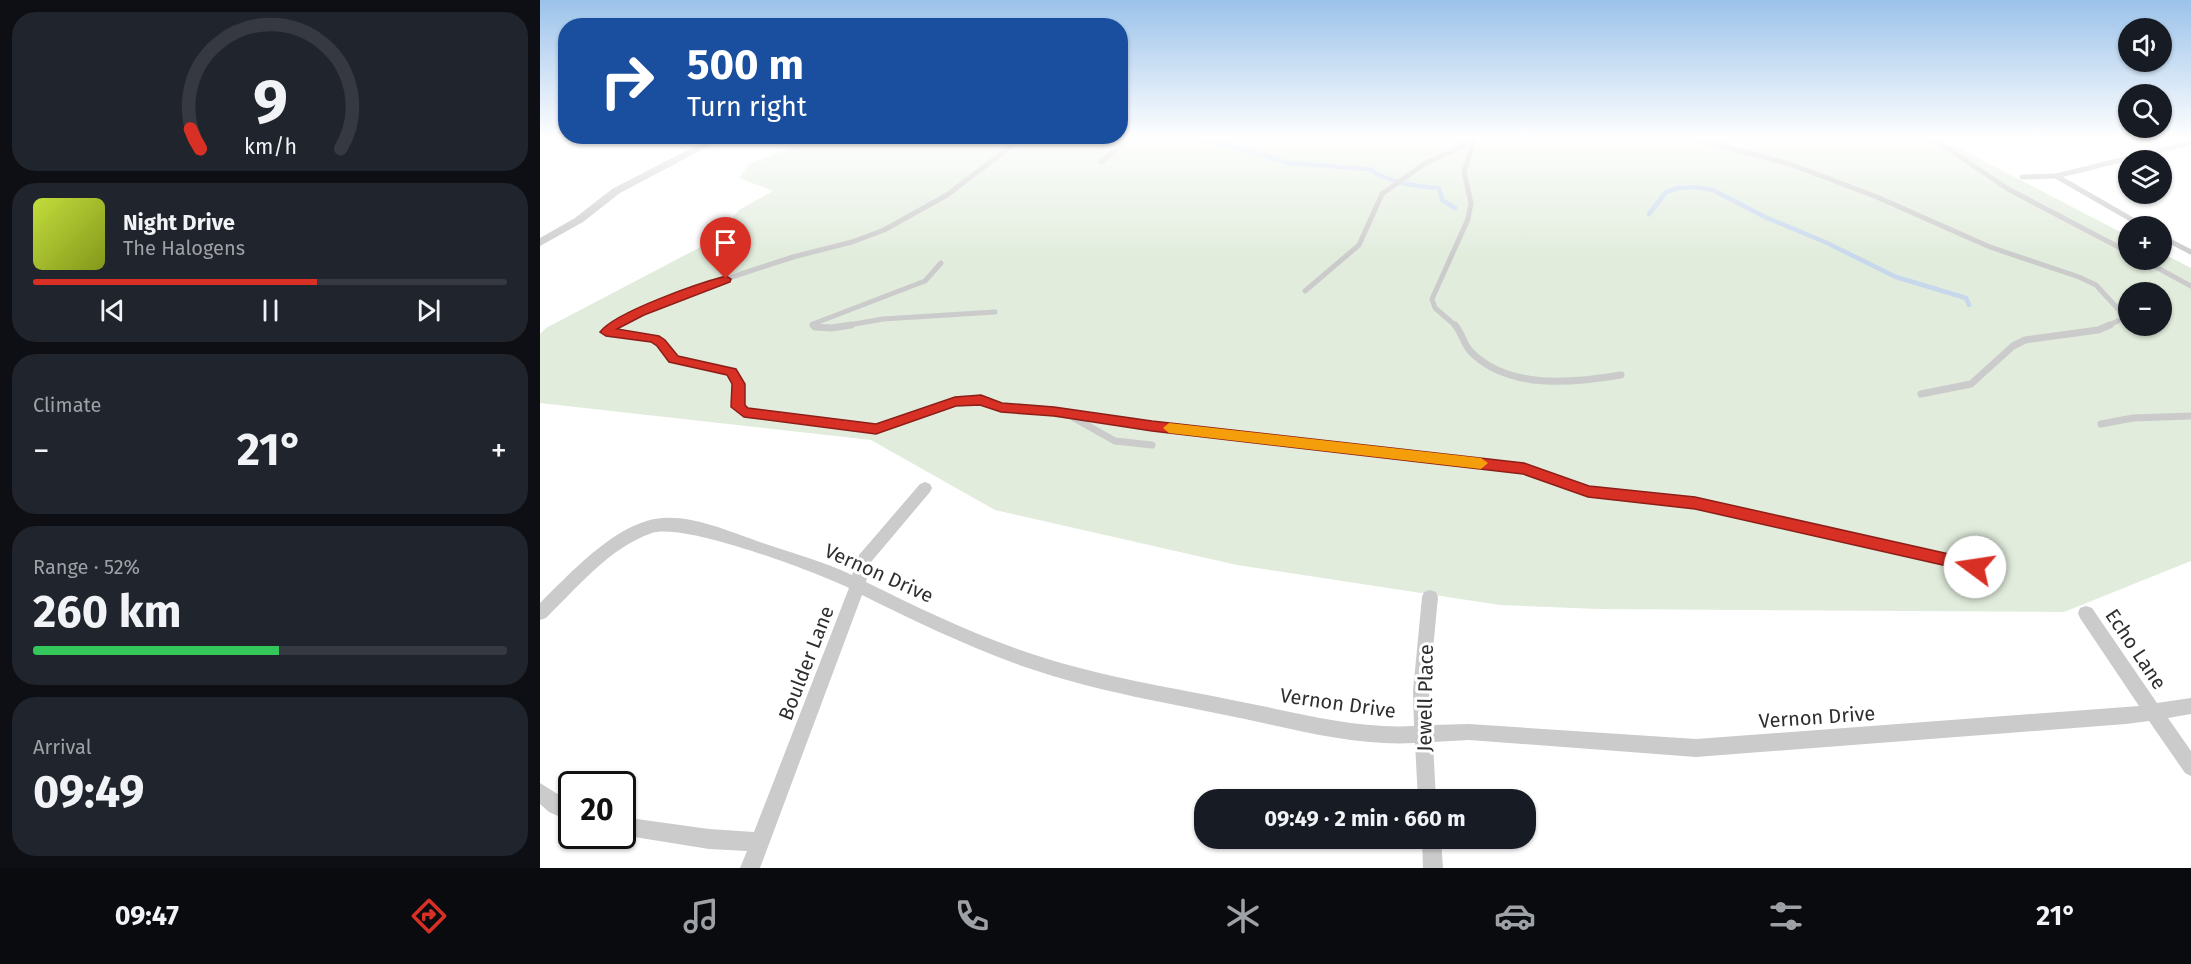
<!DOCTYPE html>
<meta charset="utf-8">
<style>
body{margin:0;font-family:"Fira Sans",sans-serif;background:#20242c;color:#f1f3f6;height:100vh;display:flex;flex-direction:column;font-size:22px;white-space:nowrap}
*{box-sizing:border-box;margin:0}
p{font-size:20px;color:#9ea1a6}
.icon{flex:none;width:33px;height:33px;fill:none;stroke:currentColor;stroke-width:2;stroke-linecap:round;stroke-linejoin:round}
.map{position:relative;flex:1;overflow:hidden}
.side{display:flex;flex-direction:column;gap:12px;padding:12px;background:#0d0f14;width:540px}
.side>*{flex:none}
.top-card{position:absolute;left:18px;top:18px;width:570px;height:126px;border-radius:24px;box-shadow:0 2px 4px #0004;background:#1a4fa0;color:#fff;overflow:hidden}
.tools{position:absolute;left:1578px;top:18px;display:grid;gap:12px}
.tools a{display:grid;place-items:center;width:54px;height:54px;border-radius:50%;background:#171b24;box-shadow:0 2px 4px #0004;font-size:30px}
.speed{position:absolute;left:18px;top:771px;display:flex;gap:12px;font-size:30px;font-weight:700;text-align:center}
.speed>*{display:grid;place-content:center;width:78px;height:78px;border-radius:50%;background:#171b24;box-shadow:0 2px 4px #0004;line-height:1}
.speed .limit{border:3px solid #111;border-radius:9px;background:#fff;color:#111}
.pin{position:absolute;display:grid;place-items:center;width:51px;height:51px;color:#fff;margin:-62px -26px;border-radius:50% 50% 50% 0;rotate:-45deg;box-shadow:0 0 6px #0007}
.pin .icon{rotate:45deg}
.me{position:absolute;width:66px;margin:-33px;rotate:284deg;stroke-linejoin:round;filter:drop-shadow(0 0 4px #0008)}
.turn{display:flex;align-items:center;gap:21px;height:126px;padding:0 30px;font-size:27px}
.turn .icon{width:78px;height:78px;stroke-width:2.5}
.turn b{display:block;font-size:42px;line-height:51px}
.big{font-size:45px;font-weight:700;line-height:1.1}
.side .card{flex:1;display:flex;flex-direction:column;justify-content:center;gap:9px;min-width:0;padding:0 21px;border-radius:24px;background:#20242c}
.side .dial{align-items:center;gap:0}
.dial svg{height:156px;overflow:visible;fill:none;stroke:#363941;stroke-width:7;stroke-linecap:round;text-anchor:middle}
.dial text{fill:#f1f3f6;stroke:none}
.song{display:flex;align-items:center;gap:18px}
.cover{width:72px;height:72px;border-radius:9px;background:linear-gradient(135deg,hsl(70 70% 55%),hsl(70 70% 35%))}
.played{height:6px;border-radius:3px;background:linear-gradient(90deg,#d93025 60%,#363941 60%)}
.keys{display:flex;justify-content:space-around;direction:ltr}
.heat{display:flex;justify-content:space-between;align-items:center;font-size:33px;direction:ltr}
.charge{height:9px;border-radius:4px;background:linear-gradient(90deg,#34c759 52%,#363941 0)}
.trip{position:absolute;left:654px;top:789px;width:342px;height:60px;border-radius:24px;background:#171b24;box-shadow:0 2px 4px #0004;font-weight:700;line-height:60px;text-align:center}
.dock{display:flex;height:96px;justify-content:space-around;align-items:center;background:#090b0e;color:#9ea1a6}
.dock .icon{width:42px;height:42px}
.dock .selected{color:#d93025}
.dock b{font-size:27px;color:#f1f3f6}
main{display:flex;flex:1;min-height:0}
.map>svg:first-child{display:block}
</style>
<main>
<section class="side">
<div class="card dial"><svg viewBox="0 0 100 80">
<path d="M14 69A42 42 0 1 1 86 69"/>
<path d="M14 69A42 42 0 0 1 9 59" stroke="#d93025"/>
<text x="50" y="56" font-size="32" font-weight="700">9</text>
<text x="50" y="72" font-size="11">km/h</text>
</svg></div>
<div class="card">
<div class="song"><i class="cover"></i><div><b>Night Drive</b><p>The Halogens</p></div></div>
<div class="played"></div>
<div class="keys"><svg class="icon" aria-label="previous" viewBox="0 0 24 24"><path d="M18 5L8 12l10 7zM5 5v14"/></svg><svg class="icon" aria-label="pause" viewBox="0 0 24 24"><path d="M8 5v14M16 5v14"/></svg><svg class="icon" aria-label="next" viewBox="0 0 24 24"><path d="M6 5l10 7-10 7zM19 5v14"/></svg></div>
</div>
<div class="card"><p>Climate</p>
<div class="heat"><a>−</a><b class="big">21°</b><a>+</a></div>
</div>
<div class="card"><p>Range · 52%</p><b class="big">260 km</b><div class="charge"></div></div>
<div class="card"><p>Arrival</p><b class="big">09:49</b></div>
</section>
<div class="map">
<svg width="1651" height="868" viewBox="0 0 1651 868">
<rect width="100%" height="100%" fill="#fff"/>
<path fill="#e1ecdc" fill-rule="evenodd" d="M 269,137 L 1398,137 L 1588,236 L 1588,260 L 1622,260 L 1622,253 L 1651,268 L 1651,561 L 1524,612 L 1059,609 L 960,605 L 697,565 L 455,510 L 331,440 L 0,403 L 0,334 L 6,328 L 191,231 L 186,225 L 199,210 L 233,191 L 199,178 L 209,164 L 248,149 ZM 1588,292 L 1622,292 L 1622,326 L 1588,326 Z"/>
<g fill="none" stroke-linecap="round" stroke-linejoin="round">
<g stroke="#c7d7ec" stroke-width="4.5">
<path d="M 643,137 L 679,143 L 749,163 L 829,169 C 850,183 874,186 899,188 L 902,200 L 915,208"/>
<path d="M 1109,214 L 1126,192 L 1138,188 L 1156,187 L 1173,190 L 1225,217 L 1285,242 L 1356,277 L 1426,298 L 1429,305"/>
</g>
<path stroke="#cbcbcb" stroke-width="2" stroke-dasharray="2 2" stroke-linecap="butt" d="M 665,145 L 670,138"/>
<g stroke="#cbcbcb" stroke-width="5">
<path d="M 1148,137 L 1250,164 L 1337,197 L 1450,247 L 1539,277 L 1556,285 L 1579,310 L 1582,319 L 1567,326"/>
<path d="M 1385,137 L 1407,148 L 1468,189 L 1588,252"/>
<path d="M 561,162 L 590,137"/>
<path d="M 1516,176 L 1603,226"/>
<path d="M 1482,177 L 1516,176 L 1651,143"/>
<path d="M 1622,237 L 1651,252"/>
<path d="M 1603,260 L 1651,286"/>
<path d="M 765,291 L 819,245 L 842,194 L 884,164 L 923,146 L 932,137"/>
<path d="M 74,326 L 106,310 L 201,274 L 253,257 L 312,242 L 344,230 L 407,195 L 483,137"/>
<path d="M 274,326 L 273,324 L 385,281 L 401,263"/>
<path d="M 303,326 L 343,319 L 455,312"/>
<path d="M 916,326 L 895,308 L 892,299 L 928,219 L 931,203 L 924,172 L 935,137"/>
</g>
<g stroke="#cbcbcb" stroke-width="7">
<path d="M 76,325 L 66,332 L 114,339 L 121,343 L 134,359 L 192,372 L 199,384 L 198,407 L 204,412 L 336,429 L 415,401 L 441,400 L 461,407 L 984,468 L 1049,492 L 1156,503 L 1409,560"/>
<path d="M 273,325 L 275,327 L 292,328 L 311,325"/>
<path d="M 915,325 C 922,333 924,345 931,352 C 969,390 1033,383 1081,375"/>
<path d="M 1381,394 L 1431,384 L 1473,346 L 1485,340 L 1558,330 L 1570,325"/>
<path d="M 534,418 L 575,441 L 612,445"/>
<path d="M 1561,424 L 1593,418 L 1651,416"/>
<path d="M 1409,560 L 1423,565"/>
<path d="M 1409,560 L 1427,557 L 1436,563 L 1435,565"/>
</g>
<path stroke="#cbcbcb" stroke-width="8" d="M 1419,564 L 1435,567 L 1436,564"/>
<g fill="#cbcbcb" fill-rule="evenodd">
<path d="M 173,137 L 186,137 L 80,193 L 43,222 L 0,246 L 0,238 L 35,218 L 72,189 Z"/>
<path d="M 385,482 L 390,484 L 392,488 L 390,492 L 331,562 L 326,582 C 380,609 433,634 489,653 C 560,677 635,688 707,703 C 763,714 818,729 874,726 L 873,691 L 882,597 L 884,592 L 890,590 L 896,592 L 898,597 L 889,691 L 892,725 L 929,724 L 1156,739 L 1599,706 L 1540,618 L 1538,613 L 1540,608 L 1546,606 L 1552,608 L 1617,703 L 1651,698 L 1651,714 L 1628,718 L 1651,751 L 1651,776 L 1645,773 L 1609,721 L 1586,724 L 1156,757 L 929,740 L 893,742 L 896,800 L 878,800 L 875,743 C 817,746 761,731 705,719 C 633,704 558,692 488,668 C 431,648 376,622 322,595 L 220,868 L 200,868 L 207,851 L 169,849 L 82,835 L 82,817 L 169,829 L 214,832 L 309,588 C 276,572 144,522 112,533 C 69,548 38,587 6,618 L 0,620 L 0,603 C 31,573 77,521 123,518 C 154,516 188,531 217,541 C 248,552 283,561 312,575 L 319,555 L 380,484 Z"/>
<path d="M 0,783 L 32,803 L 32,822 L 9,812 L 0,804 Z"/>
<path d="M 882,838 L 901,838 L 903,868 L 883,868 Z"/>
</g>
</g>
<linearGradient id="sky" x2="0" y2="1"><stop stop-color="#9bc2ea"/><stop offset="0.53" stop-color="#fff"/><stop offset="1" stop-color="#fff" stop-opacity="0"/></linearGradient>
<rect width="1651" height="259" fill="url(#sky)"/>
<path fill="#d93025" stroke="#8d1f18" stroke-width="1.5" d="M 186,276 L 191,279 L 190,282 L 104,315 L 77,329 L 119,336 L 125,340 L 138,356 L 196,369 L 205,384 L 205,405 L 208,408 L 336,424 L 415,397 L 441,395 L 462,403 L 514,407 L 612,421 L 984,463 L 1049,486 L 1155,497 L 1409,554 L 1441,562 L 1443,567 L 1441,571 C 1429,576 1419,571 1407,566 L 1155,509 L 1048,497 L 983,474 L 612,431 L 514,416 L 461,412 L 440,405 L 416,406 L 336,434 L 204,417 L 191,407 L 192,384 L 187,375 L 129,362 L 117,346 L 111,342 L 66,336 L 60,332 C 75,312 159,283 186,276 Z"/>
<path fill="#f59e0b" d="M 629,423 L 941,458 L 948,463 L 941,469 L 629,433 L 623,428 Z"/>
<g text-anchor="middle" stroke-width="6" stroke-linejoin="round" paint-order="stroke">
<g font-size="20" fill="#2e2e2e" stroke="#fff">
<text transform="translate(339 573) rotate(24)" y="7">Vernon Drive</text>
<text transform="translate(1596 649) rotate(56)" y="7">Echo Lane</text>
<text transform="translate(266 663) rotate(-69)" y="7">Boulder Lane</text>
<text transform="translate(885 698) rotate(-89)" y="7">Jewell Place</text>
<text transform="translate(798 703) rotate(8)" y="7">Vernon Drive</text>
<text transform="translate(1277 717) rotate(-4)" y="7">Vernon Drive</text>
</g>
</g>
</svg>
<div class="tools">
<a><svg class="icon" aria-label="sound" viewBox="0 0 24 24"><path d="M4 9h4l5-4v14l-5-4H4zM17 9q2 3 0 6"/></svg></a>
<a><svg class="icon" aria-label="search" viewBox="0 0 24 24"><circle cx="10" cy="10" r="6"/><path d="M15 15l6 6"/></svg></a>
<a><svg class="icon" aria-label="layers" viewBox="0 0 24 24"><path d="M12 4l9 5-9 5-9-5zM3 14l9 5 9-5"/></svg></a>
<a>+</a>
<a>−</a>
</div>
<div class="speed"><div class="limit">20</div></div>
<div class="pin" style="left:186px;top:279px;background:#d93025"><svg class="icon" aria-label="arrive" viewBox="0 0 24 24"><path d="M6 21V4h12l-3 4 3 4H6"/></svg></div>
<svg class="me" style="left:1435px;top:567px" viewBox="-20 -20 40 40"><circle r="19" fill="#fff"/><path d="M0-13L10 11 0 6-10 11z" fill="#d93025"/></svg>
<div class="trip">09:49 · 2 min · 660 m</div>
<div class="top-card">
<div class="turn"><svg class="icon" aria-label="right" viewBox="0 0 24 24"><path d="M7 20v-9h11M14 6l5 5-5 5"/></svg><div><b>500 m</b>Turn right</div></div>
</div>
</div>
</main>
<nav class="dock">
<b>09:47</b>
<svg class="icon selected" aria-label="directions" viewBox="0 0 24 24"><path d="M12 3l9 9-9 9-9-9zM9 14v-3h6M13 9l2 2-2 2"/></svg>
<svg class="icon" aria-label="music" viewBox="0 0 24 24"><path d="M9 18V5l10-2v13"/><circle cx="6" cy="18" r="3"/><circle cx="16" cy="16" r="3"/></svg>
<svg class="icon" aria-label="phone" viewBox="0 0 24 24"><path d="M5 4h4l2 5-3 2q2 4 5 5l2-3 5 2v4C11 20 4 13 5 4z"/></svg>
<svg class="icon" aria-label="climate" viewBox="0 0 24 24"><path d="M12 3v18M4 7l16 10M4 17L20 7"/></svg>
<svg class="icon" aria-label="car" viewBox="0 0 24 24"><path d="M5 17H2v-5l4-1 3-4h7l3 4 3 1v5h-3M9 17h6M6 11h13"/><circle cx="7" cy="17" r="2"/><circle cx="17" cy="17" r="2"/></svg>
<svg class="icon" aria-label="filters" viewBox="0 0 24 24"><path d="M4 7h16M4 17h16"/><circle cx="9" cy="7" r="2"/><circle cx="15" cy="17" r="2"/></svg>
<b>21°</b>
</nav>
